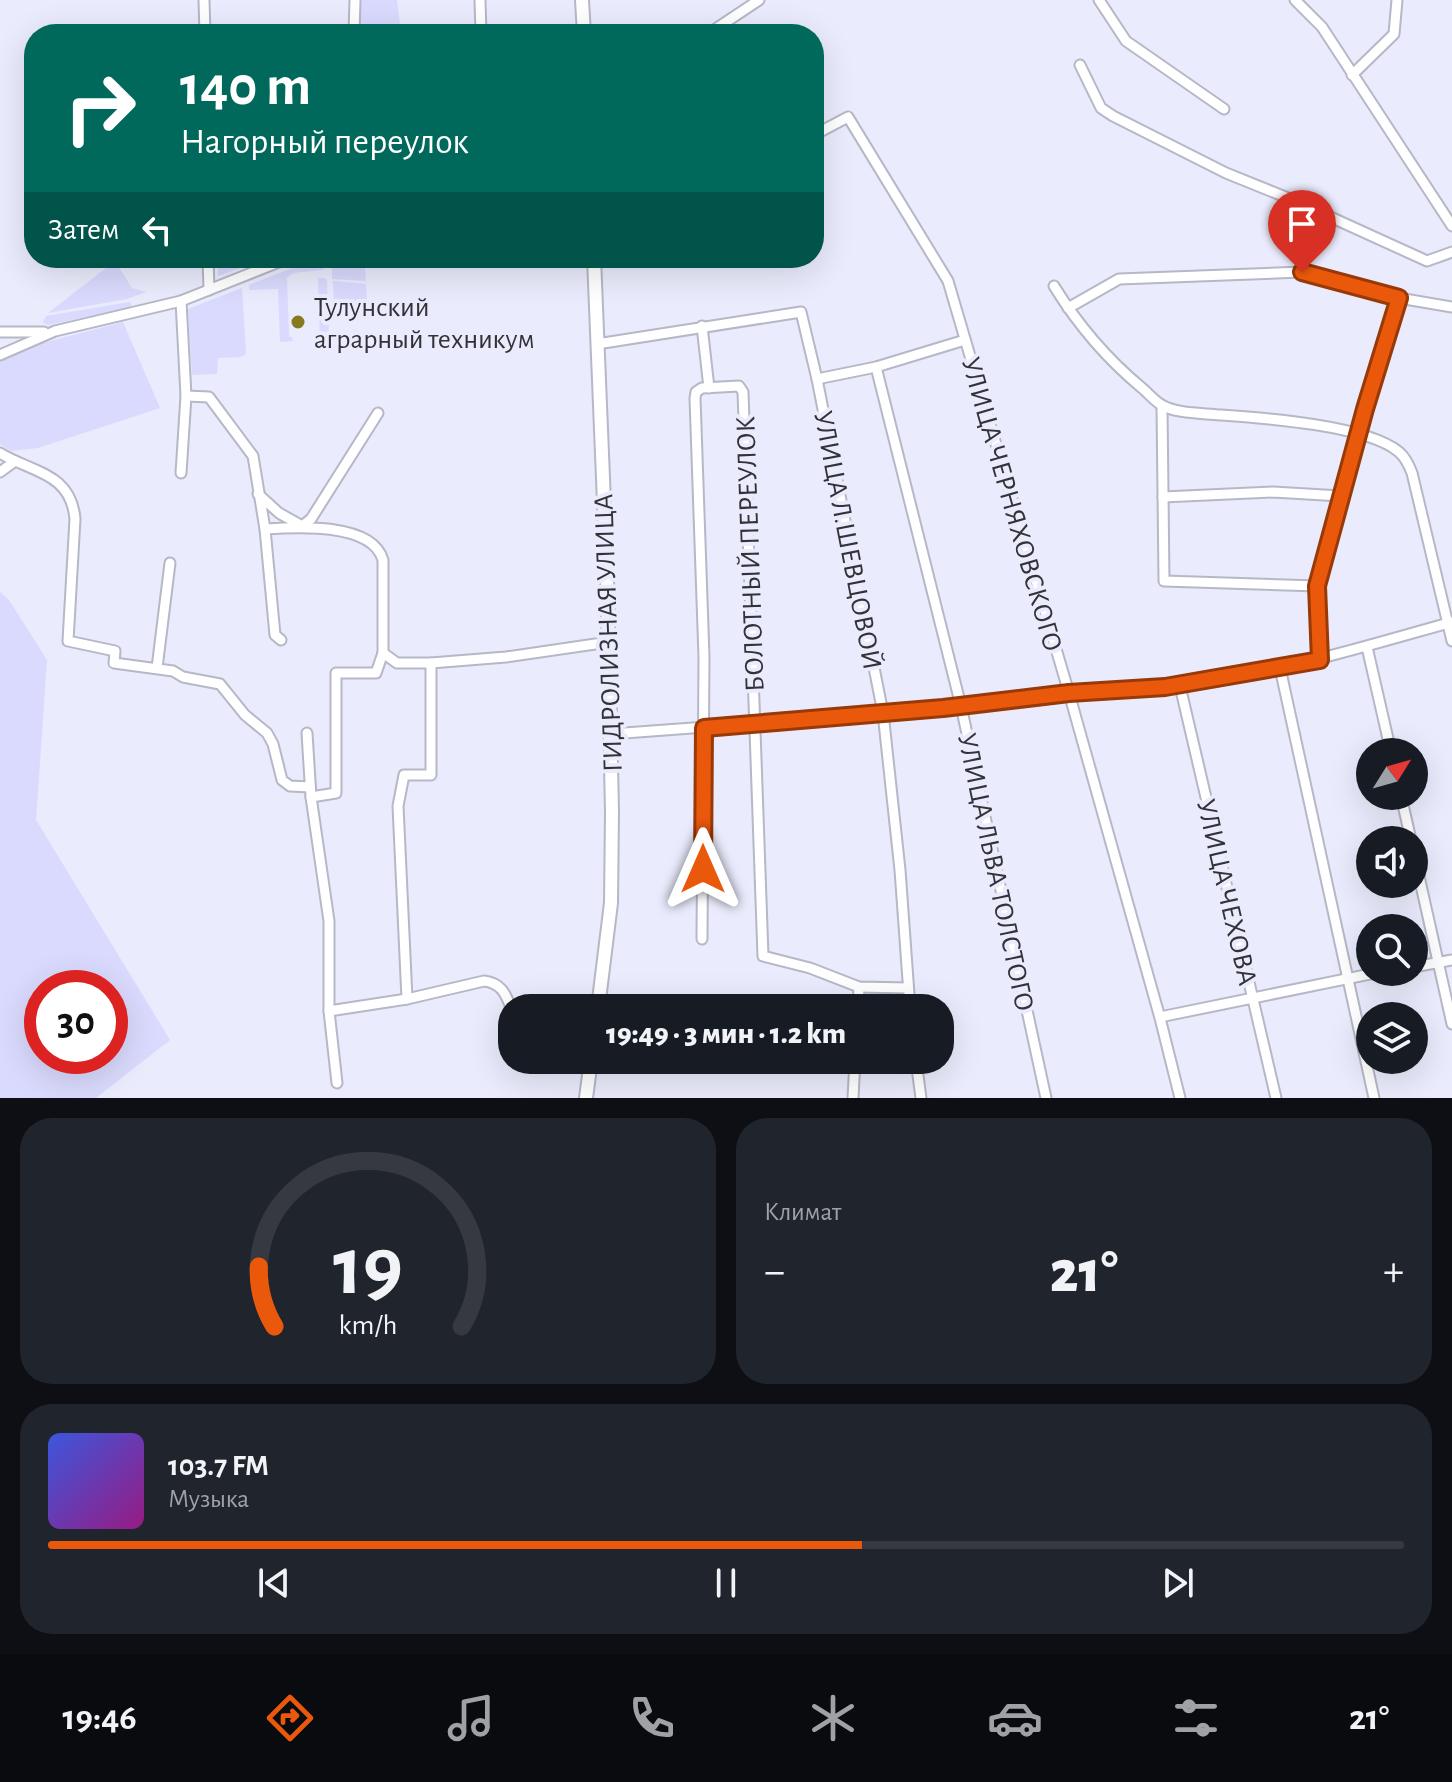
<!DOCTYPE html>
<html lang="ru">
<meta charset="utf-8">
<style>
body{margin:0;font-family:"Alegreya Sans",sans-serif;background:#20242c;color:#f1f3f6;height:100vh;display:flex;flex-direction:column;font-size:30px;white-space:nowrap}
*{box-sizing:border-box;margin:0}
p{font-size:26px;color:#9ea1a6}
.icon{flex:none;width:44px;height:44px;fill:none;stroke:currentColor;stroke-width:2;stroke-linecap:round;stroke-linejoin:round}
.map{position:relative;height:1098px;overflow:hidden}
.sheet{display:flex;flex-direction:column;gap:20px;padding:20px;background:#0d0f14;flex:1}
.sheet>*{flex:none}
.top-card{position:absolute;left:24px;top:24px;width:800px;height:244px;border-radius:32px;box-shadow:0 8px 32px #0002;background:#00695c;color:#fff;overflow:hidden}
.needle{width:52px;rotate:53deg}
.controls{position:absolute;left:1356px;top:738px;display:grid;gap:16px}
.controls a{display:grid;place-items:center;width:72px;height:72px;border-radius:50%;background:#171b24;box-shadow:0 8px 32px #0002;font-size:40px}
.speed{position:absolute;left:24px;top:970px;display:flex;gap:16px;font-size:40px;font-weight:700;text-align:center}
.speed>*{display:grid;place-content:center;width:104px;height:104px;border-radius:50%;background:#171b24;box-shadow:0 8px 32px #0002;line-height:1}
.speed .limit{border:12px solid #d22;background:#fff;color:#111}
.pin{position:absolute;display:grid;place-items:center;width:68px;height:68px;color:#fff;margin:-82px -34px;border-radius:50% 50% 50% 0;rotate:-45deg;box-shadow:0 0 8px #0007}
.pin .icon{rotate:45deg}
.me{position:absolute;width:88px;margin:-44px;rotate:0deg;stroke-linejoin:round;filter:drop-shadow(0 0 6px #0008)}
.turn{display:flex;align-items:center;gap:28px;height:168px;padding:0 24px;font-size:36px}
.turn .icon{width:104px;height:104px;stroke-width:2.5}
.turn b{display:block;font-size:56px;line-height:68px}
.then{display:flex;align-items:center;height:76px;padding:0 24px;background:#0003;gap:16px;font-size:30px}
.big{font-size:60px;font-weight:800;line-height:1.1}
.sheet .tile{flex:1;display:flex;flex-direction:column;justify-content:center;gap:12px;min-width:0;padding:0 28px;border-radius:32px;background:#20242c}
.sheet .dial{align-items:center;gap:0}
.dial svg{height:208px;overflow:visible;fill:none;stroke:#363941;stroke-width:7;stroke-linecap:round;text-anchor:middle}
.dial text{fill:#f1f3f6;stroke:none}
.song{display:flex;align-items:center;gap:24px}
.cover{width:96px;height:96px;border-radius:12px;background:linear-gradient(135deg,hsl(230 70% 55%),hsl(310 70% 35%))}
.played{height:8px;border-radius:4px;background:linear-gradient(90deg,#ea580c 60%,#363941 60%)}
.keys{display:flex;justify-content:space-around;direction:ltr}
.heat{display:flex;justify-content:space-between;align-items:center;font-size:44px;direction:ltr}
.sheet .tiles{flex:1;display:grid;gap:20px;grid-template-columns:1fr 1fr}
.tile:last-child{grid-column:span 2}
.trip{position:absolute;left:498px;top:994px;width:456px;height:80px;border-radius:32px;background:#171b24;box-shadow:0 8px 32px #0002;font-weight:800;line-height:80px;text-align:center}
.menu{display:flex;height:128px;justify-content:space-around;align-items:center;background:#090b0e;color:#9ea1a6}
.menu .icon{width:56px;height:56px}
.menu .on{color:#ea580c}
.menu b{font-size:36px;color:#f1f3f6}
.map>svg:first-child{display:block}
</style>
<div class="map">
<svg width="1452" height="1098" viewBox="0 0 1452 1098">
<rect width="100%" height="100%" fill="#eaebfc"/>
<g fill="#d9dafd" fill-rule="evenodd">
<path d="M 360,0 L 397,0 L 401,34 L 358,34 Z"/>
<path d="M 218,258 L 268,258 L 218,276 Z"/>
<path d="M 318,258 L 325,258 L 326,264 L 323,270 L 293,273 L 287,278 L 289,337 L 292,337 L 293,341 L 280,342 L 278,289 L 249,290 L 249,285 Z"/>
<path d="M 350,258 L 364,258 L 366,281 L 332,279 L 332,268 L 350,266 Z"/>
<path d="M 115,261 L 132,288 L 146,292 L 127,299 L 48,313 Z"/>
<path d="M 318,278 L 325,278 L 327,281 L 329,342 L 320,342 Z"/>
<path d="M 333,281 L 366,284 L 367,306 L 334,307 Z"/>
<path d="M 242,288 L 246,354 L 241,357 L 218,358 L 217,374 L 192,375 L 188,309 Z"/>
<path d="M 130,302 L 132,307 L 48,325 L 43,322 L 46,316 Z"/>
<path d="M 123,322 L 160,408 L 38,448 L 11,451 L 0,444 L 0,362 L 27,347 Z"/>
<path d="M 0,592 L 9,600 L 47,660 L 36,820 L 170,1040 L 96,1098 L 0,1098 ZM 42,988 L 110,988 L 110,1056 L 42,1056 Z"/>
</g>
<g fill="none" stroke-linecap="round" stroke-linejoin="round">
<defs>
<g id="minor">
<path d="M 204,0 L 205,34"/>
<path d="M 480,0 L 481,34"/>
<path d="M 1099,0 L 1126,41 L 1224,109"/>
<path d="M 1295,0 L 1322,27 L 1452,226"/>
<path d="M 354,34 L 355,0"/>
<path d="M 708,34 L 759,0"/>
<path d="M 1080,65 L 1101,108 L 1113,116 L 1226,173 L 1293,200 L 1427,261 L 1452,252"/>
<path d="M 1352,75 L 1394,34 L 1397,0"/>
<path d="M 814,135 L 848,117 L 948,281 L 1069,693 L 1160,1018 L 1180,1098"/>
<path d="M 208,258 L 209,290"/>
<path d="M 1054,286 C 1078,325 1107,359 1142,388 C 1148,393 1154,400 1160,404 C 1175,414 1203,413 1220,415 C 1263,418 1367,425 1399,452 C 1406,458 1409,465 1412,473 L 1452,641"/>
<path d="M 1068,308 L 1119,279 L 1302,272 L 1399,298 L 1452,307"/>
<path d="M 702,326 L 709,388"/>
<path d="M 0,332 L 44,332"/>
<path d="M 597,344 L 801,312 L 817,379 L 883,713 L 900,870 L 910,1008"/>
<path d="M 0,355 L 55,331 L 181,301 L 289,258"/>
<path d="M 876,367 L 961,706 L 1046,1098"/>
<path d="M 817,379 L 876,367 L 965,340"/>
<path d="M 186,396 L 209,397 L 253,456 L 265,529 L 275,635 L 281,640"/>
<path d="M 1162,406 L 1164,581 L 1317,586"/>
<path d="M 0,453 C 30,472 71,472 75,519 L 68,641 L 115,651 L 114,663 L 173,671 L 183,677 L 220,684 L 245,715 L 267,733 L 273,744 L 282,780 L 290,786 L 310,787"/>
<path d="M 0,472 L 15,461"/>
<path d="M 181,473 L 186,396 L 181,301"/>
<path d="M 258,494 L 279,513 L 302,526"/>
<path d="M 1163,497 L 1273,492 L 1341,496"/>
<path d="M 302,526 L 311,519 L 378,413"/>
<path d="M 265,529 C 296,527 372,522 383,560 L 383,653 L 376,673 L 336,673 L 336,793 L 311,797"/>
<path d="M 1367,647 L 1391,752"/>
<path d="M 383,653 L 397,663 L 431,663 L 506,657 L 609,642"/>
<path d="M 1320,660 L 1317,586 L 1321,579 L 1365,409 L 1399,298"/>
<path d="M 157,668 L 170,563"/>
<path d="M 1280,668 L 1374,1098"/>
<path d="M 1180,686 L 1276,1098"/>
<path d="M 307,733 L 311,797 L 329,921 L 329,1011 L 407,999 L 484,981 C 502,983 506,995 512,1010"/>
<path d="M 611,734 C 763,723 914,710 1065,694 C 1120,688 1174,688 1228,678 C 1305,665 1377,643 1452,622"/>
<path d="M 1401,796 L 1411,840"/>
<path d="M 1414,854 L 1452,1024"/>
<path d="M 702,939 L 704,657 L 695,398 L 696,392 L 702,388 L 739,386 L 743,392 L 763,956 L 810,968 L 859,987 L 908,988"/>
<path d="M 1414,967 L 1452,960"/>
<path d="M 407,999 L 398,806 L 404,775 L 431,775 L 431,663"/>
<path d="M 858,1008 L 859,987"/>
<path d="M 329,1011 L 337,1083"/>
<path d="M 1160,1017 L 1380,972"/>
<path d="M 916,1060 L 921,1098"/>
<path d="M 853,1098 L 855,1060"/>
</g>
<g id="highway">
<path d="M 582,0 L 584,34"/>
<path d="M 594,258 L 607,576 L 612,812 L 611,903 L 598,1008"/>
<path d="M 586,1098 L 591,1060"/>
</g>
</defs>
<use href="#minor" stroke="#b6b7c7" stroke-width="13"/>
<use href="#highway" stroke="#b6b7c7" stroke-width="16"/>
<use href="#minor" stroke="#fff" stroke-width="9"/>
<use href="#highway" stroke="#fff" stroke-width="12"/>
</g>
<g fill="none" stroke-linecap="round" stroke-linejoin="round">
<defs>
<path id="route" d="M 703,869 L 704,728 L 943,708 L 1069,693 L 1165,687 L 1320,660 L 1317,586 L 1365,409 L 1399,298 L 1302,272"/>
</defs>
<use href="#route" stroke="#983908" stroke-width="20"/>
<use href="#route" stroke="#ea580c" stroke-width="14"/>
</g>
<circle fill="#87791d" stroke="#eaebfc" stroke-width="3" cx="298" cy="322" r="8"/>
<g text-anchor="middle" stroke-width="8" stroke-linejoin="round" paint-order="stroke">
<g font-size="28" fill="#323238" stroke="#eaebfc" text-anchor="start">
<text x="314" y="316">Тулунский<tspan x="314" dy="32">аграрный техникум</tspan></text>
</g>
<g font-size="28" fill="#323238" stroke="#eaebfc">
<text transform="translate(1013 504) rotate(74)" y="10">УЛИЦА ЧЕРНЯХОВСКОГО</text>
<text transform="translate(849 540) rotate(79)" y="10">УЛИЦА Л.ШЕВЦОВОЙ</text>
<text transform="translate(749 554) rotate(-92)" y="10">БОЛОТНЫЙ ПЕРЕУЛОК</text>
<text transform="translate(607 633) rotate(-92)" y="10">ГИДРОЛИЗНАЯ УЛИЦА</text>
<text transform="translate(997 872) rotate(78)" y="10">УЛИЦА ЛЬВА ТОЛСТОГО</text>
<text transform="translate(1228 892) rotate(77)" y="10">УЛИЦА ЧЕХОВА</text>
</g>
</g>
</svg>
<div class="controls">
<a><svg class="needle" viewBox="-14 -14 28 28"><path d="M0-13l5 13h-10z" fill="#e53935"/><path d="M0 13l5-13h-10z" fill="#9ea1a6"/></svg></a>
<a><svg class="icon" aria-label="sound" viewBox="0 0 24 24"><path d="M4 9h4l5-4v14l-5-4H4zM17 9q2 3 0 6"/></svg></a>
<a><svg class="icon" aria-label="search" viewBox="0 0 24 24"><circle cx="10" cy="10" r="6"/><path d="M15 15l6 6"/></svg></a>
<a><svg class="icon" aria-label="layers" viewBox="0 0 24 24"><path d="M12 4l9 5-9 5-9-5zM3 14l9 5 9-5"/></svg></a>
</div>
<div class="speed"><div class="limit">30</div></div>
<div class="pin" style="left:1302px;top:272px;background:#d93025"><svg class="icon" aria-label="arrive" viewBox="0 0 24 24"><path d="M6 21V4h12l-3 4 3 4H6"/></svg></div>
<svg class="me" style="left:703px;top:869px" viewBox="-20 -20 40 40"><path d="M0-17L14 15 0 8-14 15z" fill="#ea580c" stroke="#fff" stroke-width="4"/></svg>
<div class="trip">19:49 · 3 мин · 1.2 km</div>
<div class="top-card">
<div class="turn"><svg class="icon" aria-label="right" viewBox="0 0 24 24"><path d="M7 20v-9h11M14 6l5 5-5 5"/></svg><div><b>140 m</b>Нагорный переулок</div></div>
<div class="then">Затем<svg class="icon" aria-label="left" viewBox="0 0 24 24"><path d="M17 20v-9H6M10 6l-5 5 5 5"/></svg></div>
</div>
</div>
<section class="sheet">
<div class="tiles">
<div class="tile dial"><svg viewBox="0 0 100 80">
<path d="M14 69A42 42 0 1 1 86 69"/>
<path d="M14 69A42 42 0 0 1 8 46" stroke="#ea580c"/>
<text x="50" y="56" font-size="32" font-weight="700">19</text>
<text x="50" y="72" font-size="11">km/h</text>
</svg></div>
<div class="tile"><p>Климат</p>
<div class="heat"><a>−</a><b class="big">21°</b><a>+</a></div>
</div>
<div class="tile">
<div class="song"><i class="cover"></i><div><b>103.7 FM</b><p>Музыка</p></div></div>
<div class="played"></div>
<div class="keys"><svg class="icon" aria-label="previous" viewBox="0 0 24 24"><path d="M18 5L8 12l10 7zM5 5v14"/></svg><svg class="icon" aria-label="pause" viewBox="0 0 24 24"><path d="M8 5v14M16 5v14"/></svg><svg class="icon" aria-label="next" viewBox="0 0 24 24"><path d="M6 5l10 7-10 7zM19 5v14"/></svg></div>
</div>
</div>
</section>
<nav class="menu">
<b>19:46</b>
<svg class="icon on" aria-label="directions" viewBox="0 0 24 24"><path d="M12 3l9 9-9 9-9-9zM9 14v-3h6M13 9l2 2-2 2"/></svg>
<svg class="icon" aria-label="music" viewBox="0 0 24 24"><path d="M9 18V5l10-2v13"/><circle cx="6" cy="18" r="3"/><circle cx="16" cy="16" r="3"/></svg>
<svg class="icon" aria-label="phone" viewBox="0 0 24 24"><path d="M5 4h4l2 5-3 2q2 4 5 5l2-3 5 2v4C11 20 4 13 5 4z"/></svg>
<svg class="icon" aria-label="climate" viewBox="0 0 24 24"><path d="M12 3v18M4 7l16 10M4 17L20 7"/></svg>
<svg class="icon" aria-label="car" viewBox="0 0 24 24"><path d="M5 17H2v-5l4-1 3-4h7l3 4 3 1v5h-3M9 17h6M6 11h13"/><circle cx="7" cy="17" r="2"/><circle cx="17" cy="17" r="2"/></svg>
<svg class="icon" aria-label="filters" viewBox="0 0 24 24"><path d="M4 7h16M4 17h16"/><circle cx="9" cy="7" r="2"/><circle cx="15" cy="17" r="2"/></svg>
<b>21°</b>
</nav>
